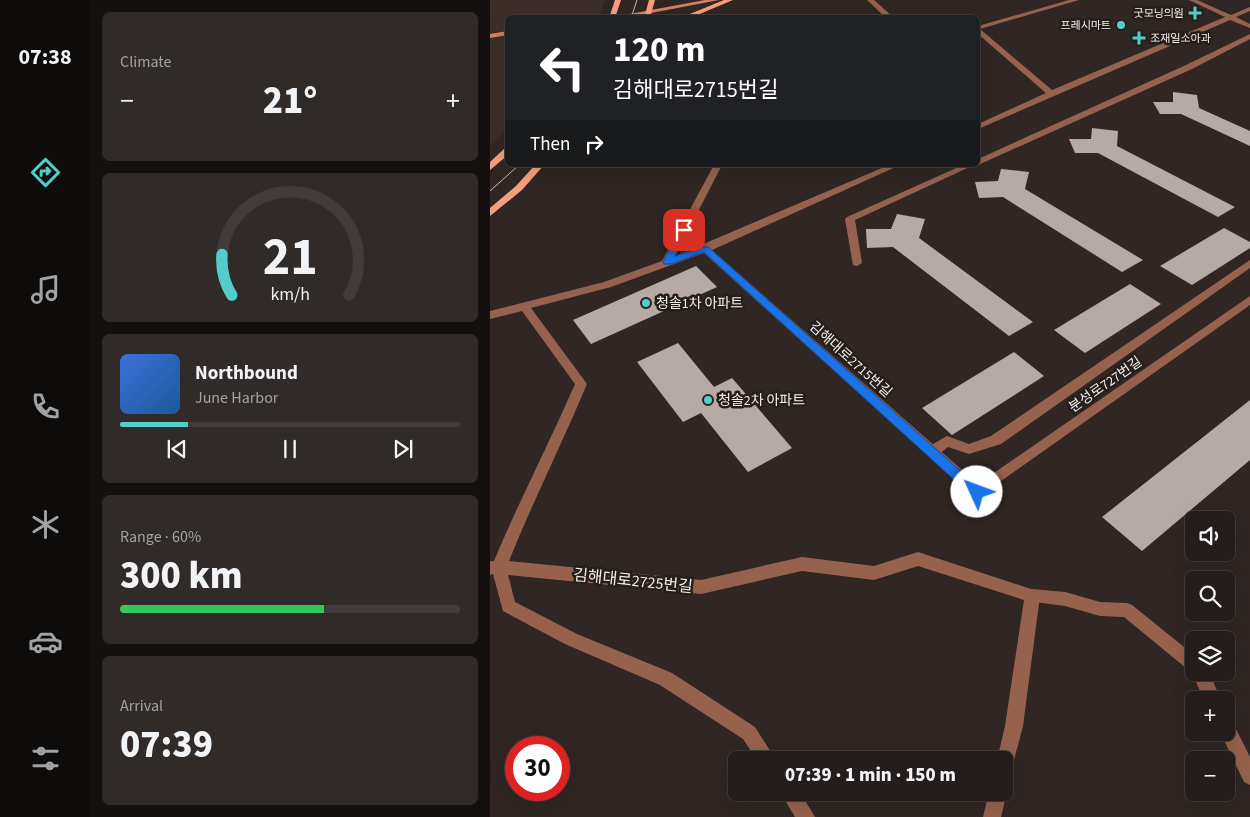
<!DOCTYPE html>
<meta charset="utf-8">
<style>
body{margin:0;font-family:"Source Sans 3","Noto Sans KR",sans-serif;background:#302a28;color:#f1f3f6;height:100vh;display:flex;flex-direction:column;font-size:19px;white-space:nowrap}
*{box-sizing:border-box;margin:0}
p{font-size:16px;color:#a3a2a3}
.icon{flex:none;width:28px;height:28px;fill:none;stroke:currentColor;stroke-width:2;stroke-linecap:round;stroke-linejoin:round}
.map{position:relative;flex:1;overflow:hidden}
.side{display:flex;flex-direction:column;gap:12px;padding:12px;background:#14100f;width:400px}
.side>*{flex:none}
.hud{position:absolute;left:15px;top:15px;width:475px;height:152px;border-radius:8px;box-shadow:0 5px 20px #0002,0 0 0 1px #413b3a;background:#202124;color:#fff;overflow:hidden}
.buttons{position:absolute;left:695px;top:511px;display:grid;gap:10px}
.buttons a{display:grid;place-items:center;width:50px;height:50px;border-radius:8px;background:#241d1b;box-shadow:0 5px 20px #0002,0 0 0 1px #413b3a;font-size:25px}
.speed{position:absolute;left:15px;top:736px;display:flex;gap:10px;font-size:25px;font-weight:700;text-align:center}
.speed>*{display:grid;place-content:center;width:65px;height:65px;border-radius:50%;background:#241d1b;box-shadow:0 5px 20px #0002,0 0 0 1px #413b3a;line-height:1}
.speed .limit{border:8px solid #d22;background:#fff;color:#111}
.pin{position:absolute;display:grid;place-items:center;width:42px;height:42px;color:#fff;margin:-21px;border-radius:10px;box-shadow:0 2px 8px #0006}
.me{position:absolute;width:55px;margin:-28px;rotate:313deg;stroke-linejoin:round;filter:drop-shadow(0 0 4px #0008)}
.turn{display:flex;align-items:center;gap:18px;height:105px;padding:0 25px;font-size:22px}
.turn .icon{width:65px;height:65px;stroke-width:2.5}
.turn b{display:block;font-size:35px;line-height:42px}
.then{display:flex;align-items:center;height:48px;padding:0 25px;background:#0003;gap:10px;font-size:19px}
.big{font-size:38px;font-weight:800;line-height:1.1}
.side .widget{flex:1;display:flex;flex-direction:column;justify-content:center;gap:8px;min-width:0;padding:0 18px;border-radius:8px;background:#302a28}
.side .dial{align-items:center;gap:0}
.dial svg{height:130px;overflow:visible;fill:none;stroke:#413b3a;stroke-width:7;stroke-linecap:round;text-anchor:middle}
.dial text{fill:#f1f3f6;stroke:none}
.song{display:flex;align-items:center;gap:15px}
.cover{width:60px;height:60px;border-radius:8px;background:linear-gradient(135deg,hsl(220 70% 55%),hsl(210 70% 35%))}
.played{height:5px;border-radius:2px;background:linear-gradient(90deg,#53cdcb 20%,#413b3a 20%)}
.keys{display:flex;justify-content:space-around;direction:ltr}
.heat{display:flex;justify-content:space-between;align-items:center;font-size:28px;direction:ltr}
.charge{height:8px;border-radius:4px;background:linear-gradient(90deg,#34c759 60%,#413b3a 0)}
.trip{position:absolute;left:238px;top:751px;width:285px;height:50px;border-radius:8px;background:#241d1b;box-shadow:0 5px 20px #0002,0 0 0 1px #413b3a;font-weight:800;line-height:50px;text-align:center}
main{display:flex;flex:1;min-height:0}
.tabs{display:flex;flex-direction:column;width:90px;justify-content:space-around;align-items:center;background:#0e0c0b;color:#a3a2a3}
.tabs .icon{width:35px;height:35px}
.tabs .selected{color:#53cdcb}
.tabs b{font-size:22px;color:#f1f3f6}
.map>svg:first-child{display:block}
</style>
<main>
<nav class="tabs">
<b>07:38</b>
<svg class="icon selected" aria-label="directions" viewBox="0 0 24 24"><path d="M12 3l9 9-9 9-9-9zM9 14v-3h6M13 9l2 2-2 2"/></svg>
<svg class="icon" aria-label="music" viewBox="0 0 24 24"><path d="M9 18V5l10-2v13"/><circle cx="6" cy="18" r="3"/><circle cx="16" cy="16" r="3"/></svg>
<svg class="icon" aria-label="phone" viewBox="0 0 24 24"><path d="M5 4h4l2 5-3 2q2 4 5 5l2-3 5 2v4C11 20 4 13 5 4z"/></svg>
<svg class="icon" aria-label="climate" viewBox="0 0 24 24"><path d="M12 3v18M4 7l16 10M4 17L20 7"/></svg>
<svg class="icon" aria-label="car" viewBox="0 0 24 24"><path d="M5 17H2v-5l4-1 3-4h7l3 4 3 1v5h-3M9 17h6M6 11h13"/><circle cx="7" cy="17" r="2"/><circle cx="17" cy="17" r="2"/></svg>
<svg class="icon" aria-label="filters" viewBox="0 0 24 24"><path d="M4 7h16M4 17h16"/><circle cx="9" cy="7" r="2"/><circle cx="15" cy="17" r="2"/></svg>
</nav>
<section class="side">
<div class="widget"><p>Climate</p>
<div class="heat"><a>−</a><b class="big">21°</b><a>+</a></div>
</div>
<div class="widget dial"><svg viewBox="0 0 100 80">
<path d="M14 69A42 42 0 1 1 86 69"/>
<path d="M14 69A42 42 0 0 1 8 44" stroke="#53cdcb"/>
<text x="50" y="56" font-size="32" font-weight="700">21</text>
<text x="50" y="72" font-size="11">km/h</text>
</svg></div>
<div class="widget">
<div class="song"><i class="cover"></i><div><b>Northbound</b><p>June Harbor</p></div></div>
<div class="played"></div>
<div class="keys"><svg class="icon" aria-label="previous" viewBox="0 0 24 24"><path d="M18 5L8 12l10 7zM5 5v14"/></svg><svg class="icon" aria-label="pause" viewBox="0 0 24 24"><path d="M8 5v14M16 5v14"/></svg><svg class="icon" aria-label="next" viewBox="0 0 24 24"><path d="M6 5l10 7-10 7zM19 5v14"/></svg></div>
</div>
<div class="widget"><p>Range · 60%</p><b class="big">300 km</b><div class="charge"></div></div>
<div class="widget"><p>Arrival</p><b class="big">07:39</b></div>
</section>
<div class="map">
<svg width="760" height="817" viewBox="0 0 760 817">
<rect width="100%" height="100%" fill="#302724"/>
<path fill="#3d2e29" d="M 0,0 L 115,0 L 109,17 L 18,18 L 17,129 L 0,147 Z"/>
<g fill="#b5aaa6">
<path d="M 683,92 L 707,95 L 709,108 L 760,131 L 760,146 L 691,114 L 670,114 L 663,102 L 683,102 Z"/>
<path d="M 602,128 L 628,131 L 627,146 L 745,207 L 728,217 L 608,153 L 585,153 L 579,139 L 601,139 Z"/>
<path d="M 511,169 L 539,172 L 535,189 L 653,260 L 632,272 L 513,197 L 489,198 L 485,182 L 508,181 Z"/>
<path d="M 407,214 L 435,219 L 429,238 L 543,322 L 519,336 L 403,247 L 377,248 L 376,229 L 401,229 Z"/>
<path d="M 734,228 L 760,242 L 760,248 L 702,285 L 670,266 Z"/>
<path d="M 206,266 L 227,287 L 101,344 L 83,320 Z"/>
<path d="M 640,284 L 671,304 L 595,353 L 564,330 Z"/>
<path d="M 188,343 L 224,387 L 242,378 L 302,448 L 258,472 L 211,413 L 193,422 L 147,362 Z"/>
<path d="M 524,352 L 554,376 L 462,435 L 432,408 Z"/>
<path d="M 760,400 L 760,460 L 652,551 L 612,517 Z"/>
</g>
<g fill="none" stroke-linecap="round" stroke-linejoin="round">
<g fill="#96624e" fill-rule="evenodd">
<path d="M 760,34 L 760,39 L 702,69 L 488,165 L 488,159 L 696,65 Z"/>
<path d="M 473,165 L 484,165 L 365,220 L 372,263 L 367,266 L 363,265 L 355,219 L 357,217 Z"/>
<path d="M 760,260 L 760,268 L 511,444 L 479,454 L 458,447 L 448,455 L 438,455 L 436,451 L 438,447 L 457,436 L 479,444 L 501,436 Z"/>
<path d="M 542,589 L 575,592 L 610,602 L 637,603 L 642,605 L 704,655 L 704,672 L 719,672 L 731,700 L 714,700 L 702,673 L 634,617 L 610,616 L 575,606 L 537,601 L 534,596 L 537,591 Z"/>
<path d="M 736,718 L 742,721 L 760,757 L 760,785 L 754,782 L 730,732 L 736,732 Z"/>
</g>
<g fill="#96624e" fill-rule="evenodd">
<path d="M 377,0 L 384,0 L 404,18 L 396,18 Z"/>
<path d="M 579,0 L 589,0 L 490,29 L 562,90 L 735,17 L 699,0 L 707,0 L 741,15 L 760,7 L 760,11 L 746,17 L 760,24 L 760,28 L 740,20 L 488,129 L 488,124 L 556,93 L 488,34 L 488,26 Z"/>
<path d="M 224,165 L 232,165 L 185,256 L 399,165 L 410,165 L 222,250 L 488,484 L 760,296 L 760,305 L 487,498 L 482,496 L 214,253 L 121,287 L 41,308 L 97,384 C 72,444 43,501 19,561 L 211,580 L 312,557 L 384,566 L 428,552 L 547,591 L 550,596 L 533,726 L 520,775 L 514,778 L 514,760 L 507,760 L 515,726 L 534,600 L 428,566 L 384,580 L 312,571 L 211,594 L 18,575 L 25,602 L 87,634 L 182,673 L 265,727 L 286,760 L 267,760 L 253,739 L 170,685 L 75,644 L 13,611 L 3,574 L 0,575 L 0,561 L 4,561 C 29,501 59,444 85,384 L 32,311 L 0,319 L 0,311 L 114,282 L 172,261 Z"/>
<path d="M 514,785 L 517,792 L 511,817 L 493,817 L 499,792 L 514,792 Z"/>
<path d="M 290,792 L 310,792 L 325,817 L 305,817 Z"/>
</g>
<g fill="#d48060" fill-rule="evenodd">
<path d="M 215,0 L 229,0 L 135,18 L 118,18 Z"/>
<path d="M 18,31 L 18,35 L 0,38 L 0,34 Z"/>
</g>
<g fill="#f69f7e" fill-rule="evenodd">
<path d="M 125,0 L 131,0 L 125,18 L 119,18 Z"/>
<path d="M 159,0 L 165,0 L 160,18 L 154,18 Z"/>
<path d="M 234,0 L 243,0 L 200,18 L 190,18 Z"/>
<path d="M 15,148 L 18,148 L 18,155 L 0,170 L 0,162 Z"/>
<path d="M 45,165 L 54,165 L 32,190 L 0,216 L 0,208 L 26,186 Z"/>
</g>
<g stroke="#c2bcb9" stroke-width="1">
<path d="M 141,18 L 147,0"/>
<path d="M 0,191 L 29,165"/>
</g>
</g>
<path fill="#1a73e8" stroke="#114b97" d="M 194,227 L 199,230 L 185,256 L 212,247 L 218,247 L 491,489 L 493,492 L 491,496 L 482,496 L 214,252 L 181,264 L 174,264 L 173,262 L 190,230 Z"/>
<g fill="#53cdcb" stroke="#261e1b" stroke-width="2">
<path d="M702.5 5.5h5v5h5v5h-5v5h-5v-5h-5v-5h5z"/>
<circle cx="631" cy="25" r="5"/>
<path d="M646.5 30.5h5v5h5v5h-5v5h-5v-5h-5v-5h5z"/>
<circle cx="156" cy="303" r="5"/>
<circle cx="218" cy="400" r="5"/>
</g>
<g text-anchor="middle" stroke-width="5" stroke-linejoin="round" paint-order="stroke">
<g font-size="11" fill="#f3edeb" stroke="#261e1b" text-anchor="end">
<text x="694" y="17">굿모닝의원</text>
<text x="621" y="29">프레시마트</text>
<text x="660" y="42" text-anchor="start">조재일소아과</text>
</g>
<g font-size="14" fill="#f3edeb" stroke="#261e1b" text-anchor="start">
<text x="166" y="308">청솔1차 아파트</text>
<text x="228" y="405">청솔2차 아파트</text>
</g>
<g font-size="14" fill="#f3edeb" stroke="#261e1b">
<text transform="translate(361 359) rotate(42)" y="5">김해대로2715번길</text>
<text transform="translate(615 384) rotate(-35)" y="5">분성로727번길</text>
</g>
<g font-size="16" fill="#f3edeb" stroke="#261e1b">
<text transform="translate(143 580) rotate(6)" y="6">김해대로2725번길</text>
</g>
</g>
</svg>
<div class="buttons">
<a><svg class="icon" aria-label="sound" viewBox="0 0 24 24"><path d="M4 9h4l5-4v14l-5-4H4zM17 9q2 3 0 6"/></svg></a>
<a><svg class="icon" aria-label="search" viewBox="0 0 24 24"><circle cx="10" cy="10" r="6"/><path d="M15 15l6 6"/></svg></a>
<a><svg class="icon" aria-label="layers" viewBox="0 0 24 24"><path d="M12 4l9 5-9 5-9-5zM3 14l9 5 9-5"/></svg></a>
<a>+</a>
<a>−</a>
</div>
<div class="speed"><div class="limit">30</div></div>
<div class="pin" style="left:194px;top:230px;background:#d93025"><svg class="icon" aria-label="arrive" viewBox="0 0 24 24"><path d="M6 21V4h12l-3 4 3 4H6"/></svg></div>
<svg class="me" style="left:487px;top:492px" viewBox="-20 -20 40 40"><circle r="19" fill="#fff"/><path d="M0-13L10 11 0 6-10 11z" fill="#1a73e8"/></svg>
<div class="trip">07:39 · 1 min · 150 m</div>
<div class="hud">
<div class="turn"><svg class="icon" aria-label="left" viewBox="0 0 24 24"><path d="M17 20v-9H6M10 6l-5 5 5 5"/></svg><div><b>120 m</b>김해대로2715번길</div></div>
<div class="then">Then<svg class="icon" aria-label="right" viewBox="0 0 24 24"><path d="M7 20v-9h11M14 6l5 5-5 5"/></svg></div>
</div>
</div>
</main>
